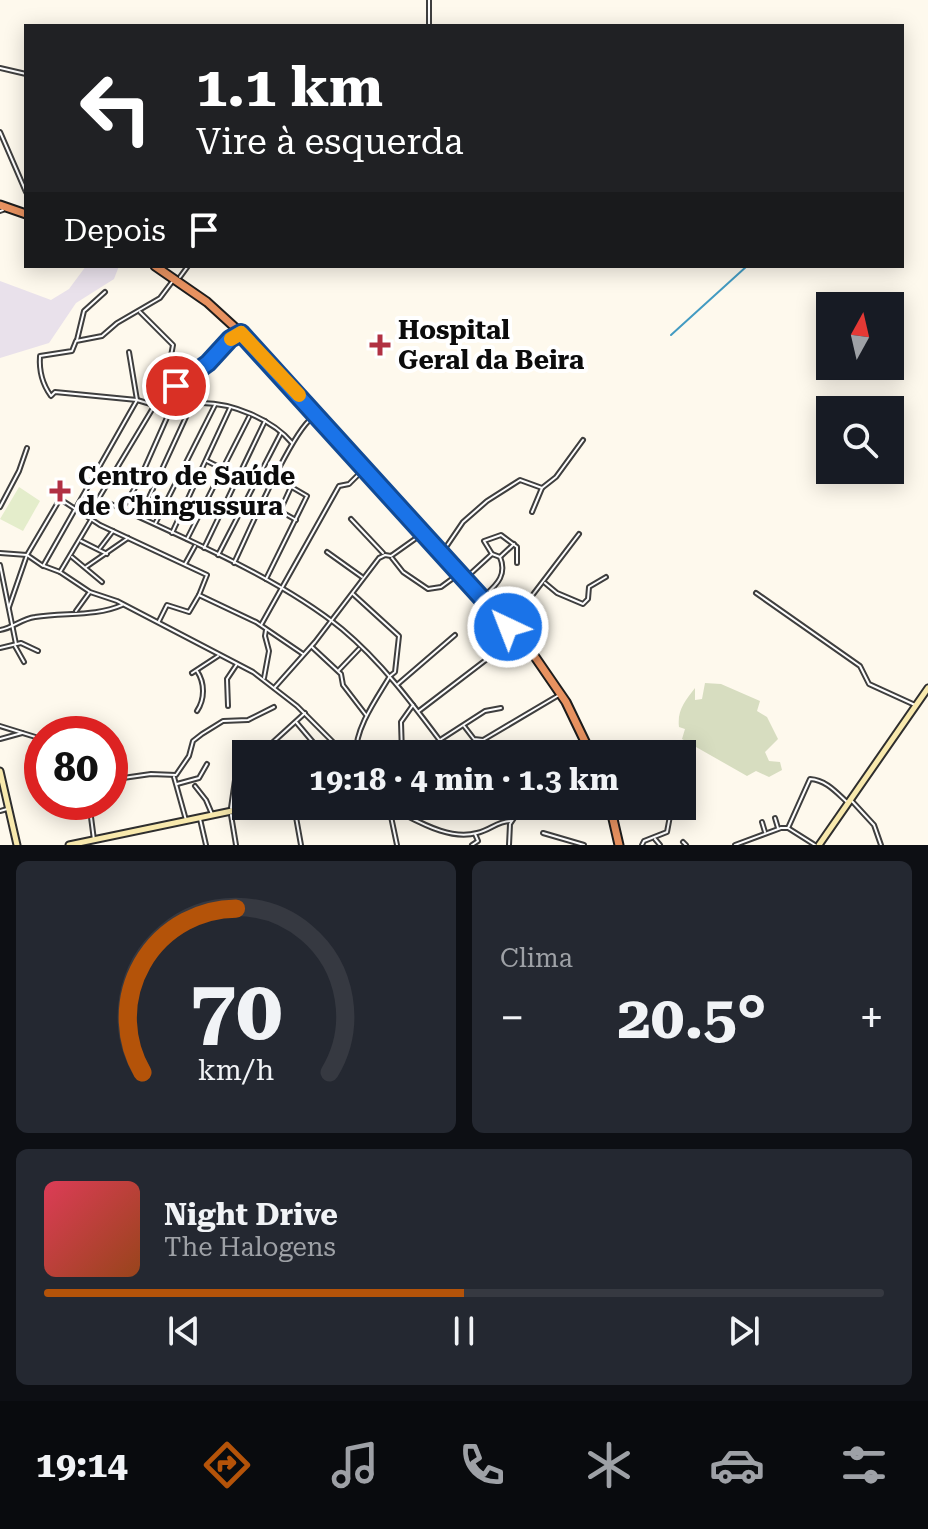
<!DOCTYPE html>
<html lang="pt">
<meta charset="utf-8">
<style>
body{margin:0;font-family:"Roboto Serif",serif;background:#242831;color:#f1f3f6;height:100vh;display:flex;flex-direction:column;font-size:30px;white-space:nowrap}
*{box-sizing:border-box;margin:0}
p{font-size:26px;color:#9ea1a6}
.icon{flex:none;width:44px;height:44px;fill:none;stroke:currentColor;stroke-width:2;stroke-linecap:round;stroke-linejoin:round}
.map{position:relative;height:845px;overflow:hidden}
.side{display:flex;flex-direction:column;gap:16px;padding:16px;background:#0d0f14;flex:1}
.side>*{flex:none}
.top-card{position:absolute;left:24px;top:24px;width:880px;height:244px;border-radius:0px;box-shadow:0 4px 20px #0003;background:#202124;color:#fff;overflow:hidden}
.needle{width:52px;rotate:8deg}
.buttons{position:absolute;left:816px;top:292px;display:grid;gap:16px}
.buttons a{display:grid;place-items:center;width:88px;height:88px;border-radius:0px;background:#171b24;box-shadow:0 4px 20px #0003;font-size:40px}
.speed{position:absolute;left:24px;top:716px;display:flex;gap:16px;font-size:40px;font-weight:700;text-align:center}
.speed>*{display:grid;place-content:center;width:104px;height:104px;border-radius:50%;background:#171b24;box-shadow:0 4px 20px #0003;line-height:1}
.speed .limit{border:12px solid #d22;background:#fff;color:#111}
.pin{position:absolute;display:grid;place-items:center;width:68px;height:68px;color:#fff;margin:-34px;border:4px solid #fff;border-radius:50%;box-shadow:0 2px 8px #0007}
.me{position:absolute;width:88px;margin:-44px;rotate:317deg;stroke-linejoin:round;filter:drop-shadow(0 0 6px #0008)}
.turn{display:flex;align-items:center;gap:28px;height:168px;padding:0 40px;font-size:36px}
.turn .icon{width:104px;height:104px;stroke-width:2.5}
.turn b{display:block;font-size:56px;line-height:68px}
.then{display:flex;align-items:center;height:76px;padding:0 40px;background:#0003;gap:16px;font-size:30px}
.big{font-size:60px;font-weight:700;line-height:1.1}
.side .tile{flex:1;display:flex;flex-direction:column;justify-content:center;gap:12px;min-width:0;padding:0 28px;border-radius:12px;background:#242831}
.side .dial{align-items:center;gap:0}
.dial svg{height:208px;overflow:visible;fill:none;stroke:#363941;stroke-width:7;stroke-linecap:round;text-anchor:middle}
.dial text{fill:#f1f3f6;stroke:none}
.song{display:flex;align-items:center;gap:24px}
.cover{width:96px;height:96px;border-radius:12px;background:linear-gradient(135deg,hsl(350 70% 55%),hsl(20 70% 35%))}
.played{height:8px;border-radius:4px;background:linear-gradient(90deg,#b45309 50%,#363941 50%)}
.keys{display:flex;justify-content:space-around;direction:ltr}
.heat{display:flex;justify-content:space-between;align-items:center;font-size:44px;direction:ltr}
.side .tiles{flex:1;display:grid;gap:16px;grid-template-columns:1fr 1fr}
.tile:last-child{grid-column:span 2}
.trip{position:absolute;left:232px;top:740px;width:464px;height:80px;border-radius:0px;background:#171b24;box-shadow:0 4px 20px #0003;font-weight:700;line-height:80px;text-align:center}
.menu{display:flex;height:128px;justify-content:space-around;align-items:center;background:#090b0e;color:#9ea1a6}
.menu .icon{width:56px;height:56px}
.menu .selected{color:#b45309}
.menu b{font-size:36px;color:#f1f3f6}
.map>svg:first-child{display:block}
</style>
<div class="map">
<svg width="928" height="845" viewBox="0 0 928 845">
<rect width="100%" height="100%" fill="#fef9ed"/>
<path fill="#e9e1eb" d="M 86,266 L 119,266 L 114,279 L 76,303 L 49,343 L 0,358 L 0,281 L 51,300 L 69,289 Z"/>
<path fill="#d7ddc0" d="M 705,683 L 721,684 L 760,701 L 757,711 L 767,717 L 778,739 L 765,752 L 769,761 L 780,762 L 782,770 L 769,777 L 756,771 L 747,776 L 682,739 L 685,729 L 679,727 C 677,710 685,701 695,688 L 695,700 L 702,699 Z"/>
<path fill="#e4edcb" d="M 19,487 L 40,501 L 23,531 L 0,519 Z"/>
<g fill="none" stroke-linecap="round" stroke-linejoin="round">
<path stroke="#439bc2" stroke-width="2" d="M 671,335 L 747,266"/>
<defs>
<g id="street">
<path d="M 429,0 L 429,26"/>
<path d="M 0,68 L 26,74"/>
<path d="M 0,132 L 26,192"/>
<path d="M 0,211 L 3,210"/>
<path d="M 180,277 L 188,266"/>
<path d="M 77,340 L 84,311 L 105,292"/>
<path d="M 167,388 C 197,383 213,350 237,335"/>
<path d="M 158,401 C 173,405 186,403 202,403 C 232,403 272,419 292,443"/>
<path d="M 154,405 L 137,400 L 55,392 L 51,396 C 43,385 39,370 40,356 L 72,351 L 76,341 L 102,336 L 117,323 L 160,298 L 172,282"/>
<path d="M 207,461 L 251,483"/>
<path d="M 291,487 L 280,511 L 296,520"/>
<path d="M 100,499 C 177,535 277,576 342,629 C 385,665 417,710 450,754"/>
<path d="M 0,507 L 19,471 L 27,448"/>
<path d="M 122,509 L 138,483 L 173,404"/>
<path d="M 532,512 L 542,488 L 556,477 L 583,440"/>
<path d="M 88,516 L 165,388 L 173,345 L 140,312"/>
<path d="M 140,517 L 192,404"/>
<path d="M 351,519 L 383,553"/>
<path d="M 155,524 L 215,405"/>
<path d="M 172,533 L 230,408"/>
<path d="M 187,539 L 249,417"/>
<path d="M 81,541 L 107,554"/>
<path d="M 100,548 L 113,531"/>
<path d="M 204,548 L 265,421"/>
<path d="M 444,550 L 463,522 L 487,501 L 520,480 L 542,488"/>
<path d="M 327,552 L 362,577"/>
<path d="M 0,553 L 27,555 L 43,566 L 137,400 L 129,352"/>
<path d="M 492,554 L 484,541 L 501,535 L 517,547 L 517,563"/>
<path d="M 218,555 L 281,433"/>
<path d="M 72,557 L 102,582"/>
<path d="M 392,558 L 403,572 L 428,589 L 441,587 L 456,576"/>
<path d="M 234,563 C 248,534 291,433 312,418"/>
<path d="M 185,564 L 195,546"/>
<path d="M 0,565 L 16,644"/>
<path d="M 44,566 L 60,572 L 91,520"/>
<path d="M 86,567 L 128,538"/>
<path d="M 60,572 L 90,592 L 117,601 L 253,672 L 297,706 L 345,754"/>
<path d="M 468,576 L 492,554 L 500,557 L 514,544"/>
<path d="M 266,579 L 307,496 L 276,478"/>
<path d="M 545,583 L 557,593 L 583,604 L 588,599 L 589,587 L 606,577"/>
<path d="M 756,593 L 860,666 L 869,684 L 915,705"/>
<path d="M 353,594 L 399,636 L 395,672 L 390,676 C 377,698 355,728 356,754"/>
<path d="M 485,595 C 498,584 507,574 500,557"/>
<path d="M 9,607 L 27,555 L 60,499 L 100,525 L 207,575 L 199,595"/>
<path d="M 76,611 L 89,593"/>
<path d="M 159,621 L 167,605 L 189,612 L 199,595 L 256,622 L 303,654"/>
<path d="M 261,625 L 339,486 L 349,484 L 361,472"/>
<path d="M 509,626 L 579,534"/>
<path d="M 0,630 C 13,628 21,619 35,617 C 64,612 95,617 122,605"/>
<path d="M 15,646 L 24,662"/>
<path d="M 312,647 L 341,674 L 343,685 L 366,715"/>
<path d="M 0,648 L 21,643 L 38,651"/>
<path d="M 339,670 L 359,649"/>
<path d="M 192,673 L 218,656"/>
<path d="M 264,678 L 269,651 L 265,636 L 266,630"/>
<path d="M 398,684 L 455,635"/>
<path d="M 275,687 L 315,642 L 379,558 L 385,555 L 391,556 L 422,534"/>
<path d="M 228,706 L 227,679 L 237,664"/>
<path d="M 197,711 C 205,699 205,683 197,671"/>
<path d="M 419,711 L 516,637"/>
<path d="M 296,722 L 323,754"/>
<path d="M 0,726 L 42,739"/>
<path d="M 464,726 L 474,739 L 483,740 L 559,695"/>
<path d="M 0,739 L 22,733"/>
<path d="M 440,740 L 485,711 L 501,708"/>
<path d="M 260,754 L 305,713"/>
<path d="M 402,754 L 401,722 L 413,705"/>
<path d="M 110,773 L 123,778 L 151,774 L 176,775 L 189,756 L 193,741 L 202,734 L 223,721 L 248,720 L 274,707"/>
<path d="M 174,777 L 186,820"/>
<path d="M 237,780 L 246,782"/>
<path d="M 177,784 L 199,778 L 207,764"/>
<path d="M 195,786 L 206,800 L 212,814"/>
<path d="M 851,800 L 874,825 L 881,845"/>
<path d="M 89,802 L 94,840"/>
<path d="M 294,806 L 301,845"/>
<path d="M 389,807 C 415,819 447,841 477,833 C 491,830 497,821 511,821"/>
<path d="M 389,807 L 397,845"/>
<path d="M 231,808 L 235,780 L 246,766"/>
<path d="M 0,811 L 7,809"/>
<path d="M 231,815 L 236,845"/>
<path d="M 775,818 L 778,828"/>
<path d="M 200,819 L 206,845"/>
<path d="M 762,822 L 765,832"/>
<path d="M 788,828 L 810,779 C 826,780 836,792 847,802"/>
<path d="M 543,833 L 584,845"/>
<path d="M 655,839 L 660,845"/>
<path d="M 683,842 L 686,845"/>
<path d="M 472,845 L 478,841 L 475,834"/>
<path d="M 509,845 L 510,824 L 522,806"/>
<path d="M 642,845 L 644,841 L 667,832 L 670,816"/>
<path d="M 735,845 L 781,828 L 788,828 L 815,845"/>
</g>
<g id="secondary">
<path d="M 506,754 L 587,744"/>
<path d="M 0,771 L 17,845"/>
<path d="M 69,845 L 256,806"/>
<path d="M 819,845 L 928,688"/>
</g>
<g id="highway">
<path d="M 0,205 L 26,214"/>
<path d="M 155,266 L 207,302 L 241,333 L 533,654 L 566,702 L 591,754"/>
<path d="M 610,806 L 619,845"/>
</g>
</defs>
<use href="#street" stroke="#3f3f3f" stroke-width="6"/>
<use href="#secondary" stroke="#2e2e2e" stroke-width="9"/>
<use href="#highway" stroke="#1d1d1d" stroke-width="11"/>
<use href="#street" stroke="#fff" stroke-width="2"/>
<use href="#secondary" stroke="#f8e9ad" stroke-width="5"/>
<use href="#highway" stroke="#e89260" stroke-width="7"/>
</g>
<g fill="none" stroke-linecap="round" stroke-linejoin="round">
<defs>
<path id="route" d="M 176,386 L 208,363 L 230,339 L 241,333 L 508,627"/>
</defs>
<use href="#route" stroke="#114b97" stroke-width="20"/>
<use href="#route" stroke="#1a73e8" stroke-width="14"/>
<path stroke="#f59e0b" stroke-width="14" d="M 231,339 L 241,333 L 299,395"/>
</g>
<g fill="#b13042" stroke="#fff" stroke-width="3">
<path d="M376 333h8v8h8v8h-8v8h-8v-8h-8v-8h8z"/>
<path d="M56 479h8v8h8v8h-8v8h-8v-8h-8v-8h8z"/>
</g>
<g text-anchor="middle" stroke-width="8" stroke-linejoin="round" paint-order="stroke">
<g font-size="26" font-weight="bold" fill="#0c0c0c" stroke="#fff" text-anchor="start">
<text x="398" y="339">Hospital<tspan x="398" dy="30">Geral da Beira</tspan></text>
<text x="78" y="485">Centro de Saúde<tspan x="78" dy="30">de Chingussura</tspan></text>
</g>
</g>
</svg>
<div class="buttons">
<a><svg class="needle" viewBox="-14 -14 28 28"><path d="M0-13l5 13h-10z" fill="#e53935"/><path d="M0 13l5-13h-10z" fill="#9ea1a6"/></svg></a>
<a><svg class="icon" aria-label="search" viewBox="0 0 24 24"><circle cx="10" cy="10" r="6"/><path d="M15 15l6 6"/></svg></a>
</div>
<div class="speed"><div class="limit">80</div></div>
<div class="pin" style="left:176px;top:386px;background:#d93025"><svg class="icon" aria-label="arrive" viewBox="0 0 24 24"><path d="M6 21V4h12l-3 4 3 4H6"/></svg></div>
<svg class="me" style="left:508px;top:627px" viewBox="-20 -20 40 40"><circle r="17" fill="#1a73e8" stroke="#fff" stroke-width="3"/><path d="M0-11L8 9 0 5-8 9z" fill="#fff"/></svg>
<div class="trip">19:18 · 4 min · 1.3 km</div>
<div class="top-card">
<div class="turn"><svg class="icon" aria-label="left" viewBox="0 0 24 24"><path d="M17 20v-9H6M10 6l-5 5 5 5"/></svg><div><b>1.1 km</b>Vire à esquerda</div></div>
<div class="then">Depois<svg class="icon" aria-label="arrive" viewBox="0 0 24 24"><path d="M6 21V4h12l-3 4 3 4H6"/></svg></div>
</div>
</div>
<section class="side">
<div class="tiles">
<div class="tile dial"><svg viewBox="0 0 100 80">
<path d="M14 69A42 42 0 1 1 86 69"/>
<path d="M14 69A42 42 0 0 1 50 6" stroke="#b45309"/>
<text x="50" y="56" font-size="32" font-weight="700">70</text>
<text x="50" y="72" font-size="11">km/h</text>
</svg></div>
<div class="tile"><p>Clima</p>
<div class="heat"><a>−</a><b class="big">20.5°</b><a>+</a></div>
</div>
<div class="tile">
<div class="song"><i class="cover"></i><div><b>Night Drive</b><p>The Halogens</p></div></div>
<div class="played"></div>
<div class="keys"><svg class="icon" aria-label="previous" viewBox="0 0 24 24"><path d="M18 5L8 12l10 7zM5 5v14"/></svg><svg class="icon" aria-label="pause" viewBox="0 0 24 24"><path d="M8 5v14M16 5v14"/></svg><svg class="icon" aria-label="next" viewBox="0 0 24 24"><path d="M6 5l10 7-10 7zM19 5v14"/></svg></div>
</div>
</div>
</section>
<nav class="menu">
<b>19:14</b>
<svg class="icon selected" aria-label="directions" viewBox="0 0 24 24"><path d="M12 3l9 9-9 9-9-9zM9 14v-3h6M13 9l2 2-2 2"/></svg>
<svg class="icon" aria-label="music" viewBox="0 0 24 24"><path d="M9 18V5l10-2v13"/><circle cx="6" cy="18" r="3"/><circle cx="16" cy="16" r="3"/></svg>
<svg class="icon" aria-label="phone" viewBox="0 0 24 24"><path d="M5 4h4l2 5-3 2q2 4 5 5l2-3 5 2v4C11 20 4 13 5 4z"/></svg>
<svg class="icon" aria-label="climate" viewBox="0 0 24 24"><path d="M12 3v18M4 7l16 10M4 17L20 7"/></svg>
<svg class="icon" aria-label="car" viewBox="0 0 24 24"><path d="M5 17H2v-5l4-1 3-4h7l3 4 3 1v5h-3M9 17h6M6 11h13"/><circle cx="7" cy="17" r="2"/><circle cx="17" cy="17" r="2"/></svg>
<svg class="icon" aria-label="filters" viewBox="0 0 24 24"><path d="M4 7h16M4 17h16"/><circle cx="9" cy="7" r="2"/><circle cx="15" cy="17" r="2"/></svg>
</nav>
